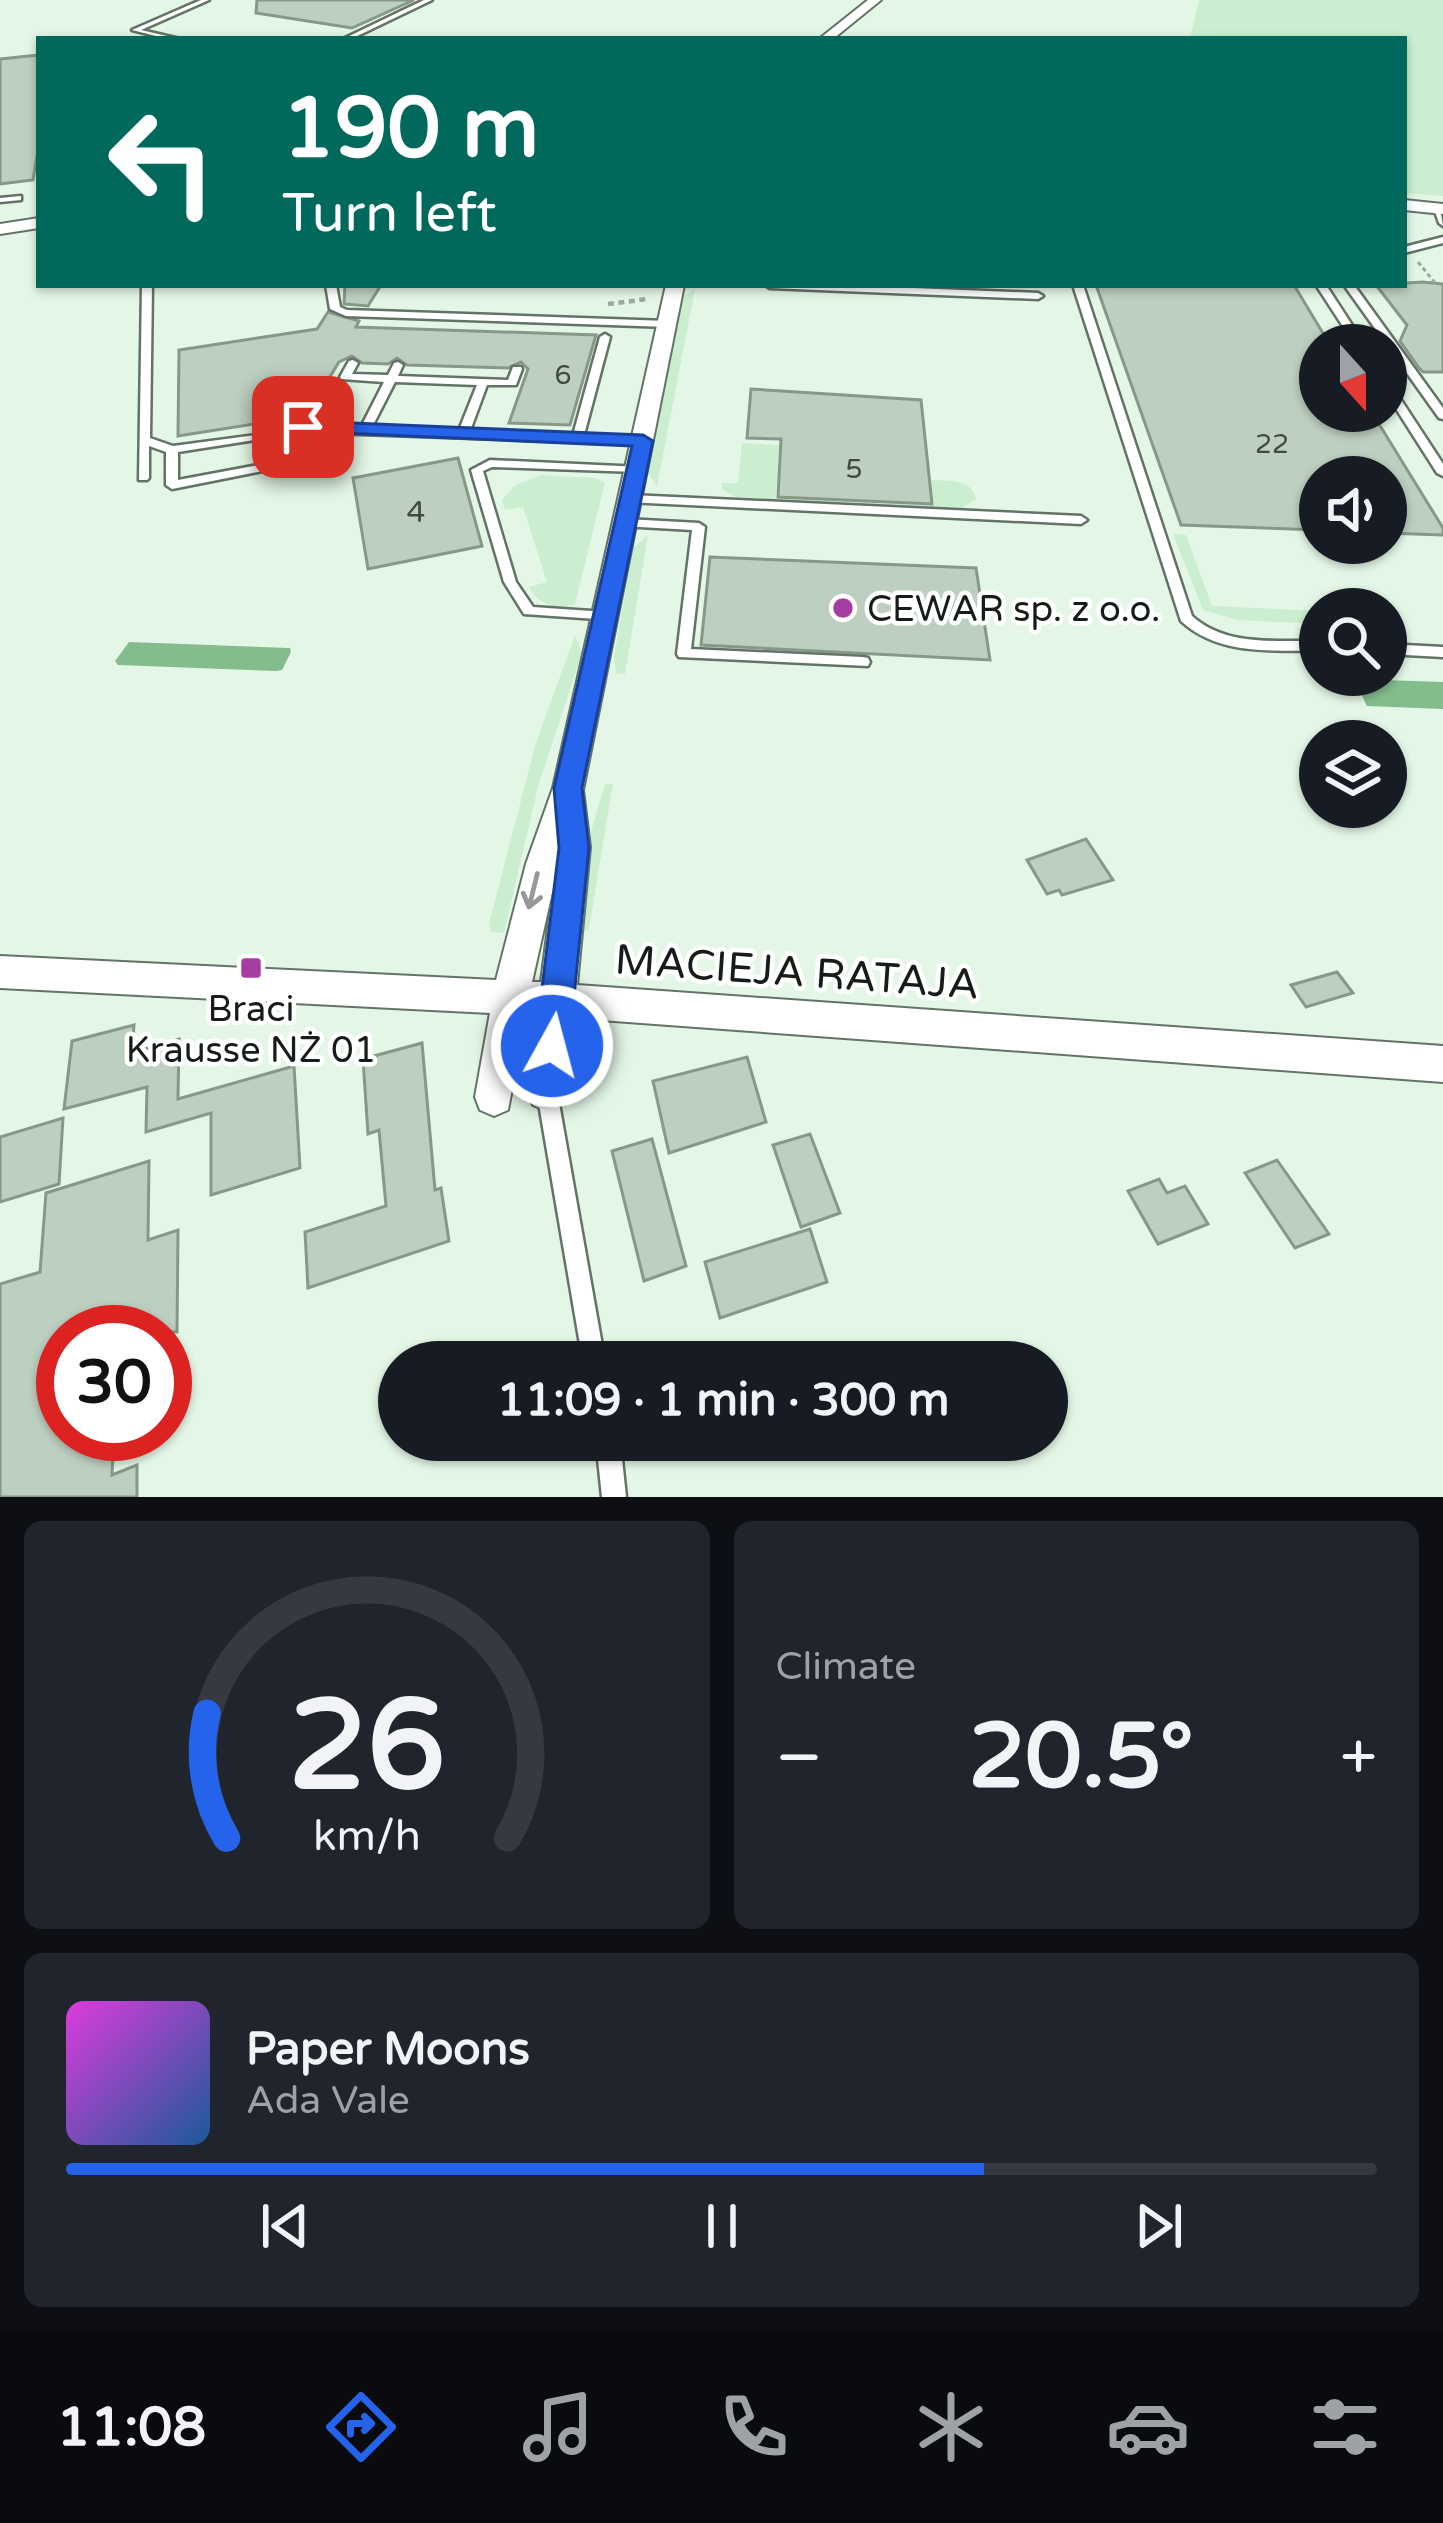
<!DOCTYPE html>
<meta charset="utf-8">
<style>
body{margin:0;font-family:"Varela Round",sans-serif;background:#20242c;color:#f1f3f6;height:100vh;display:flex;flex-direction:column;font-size:45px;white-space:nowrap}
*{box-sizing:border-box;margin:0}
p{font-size:39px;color:#9ea1a6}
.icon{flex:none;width:66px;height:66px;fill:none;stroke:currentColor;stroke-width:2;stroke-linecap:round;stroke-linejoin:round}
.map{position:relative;height:1497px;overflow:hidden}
.drawer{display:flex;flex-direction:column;gap:24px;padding:24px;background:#0d0f14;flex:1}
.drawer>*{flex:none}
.hud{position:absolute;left:36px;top:36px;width:1371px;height:252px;border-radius:0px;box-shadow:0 3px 9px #0004;background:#00695c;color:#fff;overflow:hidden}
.needle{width:78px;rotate:159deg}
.fabs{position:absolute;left:1299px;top:324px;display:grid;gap:24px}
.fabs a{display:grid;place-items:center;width:108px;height:108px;border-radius:50%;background:#171b24;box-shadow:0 3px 9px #0004;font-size:60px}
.speed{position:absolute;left:36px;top:1305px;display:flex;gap:24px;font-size:60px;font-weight:700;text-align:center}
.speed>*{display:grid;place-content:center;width:156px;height:156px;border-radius:50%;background:#171b24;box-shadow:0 3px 9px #0004;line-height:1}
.speed .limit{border:18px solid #d22;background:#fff;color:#111}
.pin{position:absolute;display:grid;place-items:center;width:102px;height:102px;color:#fff;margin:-51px;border-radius:24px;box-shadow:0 6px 18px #0006}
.me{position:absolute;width:132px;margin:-66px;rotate:7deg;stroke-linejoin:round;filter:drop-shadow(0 0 9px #0008)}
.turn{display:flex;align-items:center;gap:42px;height:252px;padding:0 48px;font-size:54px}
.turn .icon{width:156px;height:156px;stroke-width:2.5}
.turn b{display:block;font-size:84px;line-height:102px}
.big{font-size:90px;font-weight:700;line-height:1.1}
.drawer .tile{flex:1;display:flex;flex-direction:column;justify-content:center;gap:18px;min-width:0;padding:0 42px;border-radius:18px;background:#20242c}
.drawer .dial{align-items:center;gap:0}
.dial svg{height:312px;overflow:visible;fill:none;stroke:#363941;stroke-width:7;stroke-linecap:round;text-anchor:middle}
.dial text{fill:#f1f3f6;stroke:none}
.song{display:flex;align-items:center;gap:36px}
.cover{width:144px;height:144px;border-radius:18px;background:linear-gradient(135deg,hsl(300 70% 55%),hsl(210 70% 35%))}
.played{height:12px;border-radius:6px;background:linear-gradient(90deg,#2563eb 70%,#363941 70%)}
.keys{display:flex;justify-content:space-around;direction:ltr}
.heat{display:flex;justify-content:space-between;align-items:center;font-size:66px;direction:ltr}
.drawer .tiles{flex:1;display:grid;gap:24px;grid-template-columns:1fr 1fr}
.tile:last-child{grid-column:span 2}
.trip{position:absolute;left:378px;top:1341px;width:690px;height:120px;border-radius:60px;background:#171b24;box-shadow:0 3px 9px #0004;font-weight:700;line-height:120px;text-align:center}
.tabs{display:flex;height:192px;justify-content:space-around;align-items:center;background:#090b0e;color:#9ea1a6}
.tabs .icon{width:84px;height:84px}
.tabs .current{color:#2563eb}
.tabs b{font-size:54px;color:#f1f3f6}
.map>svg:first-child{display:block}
</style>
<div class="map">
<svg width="1443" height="1497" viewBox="0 0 1443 1497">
<rect width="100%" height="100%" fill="#e4f7e7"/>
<g fill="#caeecf">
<path d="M 1199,0 L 1443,0 L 1443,196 L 1404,193 L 1404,39 L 1190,39 Z"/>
<path d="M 695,289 L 657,486 L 648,473 L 684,296 Z"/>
<path d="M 742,443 L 779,445 L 776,498 L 932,505 L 931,480 C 948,481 972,478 976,499 L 960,509 L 736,497 L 723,490 L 721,483 L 738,483 Z"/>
<path d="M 540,475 L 595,478 L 605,483 L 575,604 C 557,610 538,605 529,587 L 547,582 L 523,507 L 505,510 L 502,500 L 514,486 Z"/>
<path d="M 1173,534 L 1186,535 L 1212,606 L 1320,611 L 1320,624 L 1238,620 L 1203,610 Z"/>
<path d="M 648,535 L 625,674 L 616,673 L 614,657 L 633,548 Z"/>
<path d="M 575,635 L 582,653 L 538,787 L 504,933 L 491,932 L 489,924 L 535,746 Z"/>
<path d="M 605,784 L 613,784 L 589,929 L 577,935 L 592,828 Z"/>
</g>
<g fill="#84bd8d">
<path d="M 129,642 L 290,648 L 291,652 L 282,670 L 276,671 L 118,665 L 115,661 Z"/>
<path d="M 1354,679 L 1443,682 L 1443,709 L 1367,706 Z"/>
</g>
<g fill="#bdcfc0" stroke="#879889" stroke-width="3">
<path d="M 257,0 L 414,0 L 352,28 L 256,13 Z"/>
<path d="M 39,55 L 39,144 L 33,180 L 0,184 L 0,59 Z"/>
<path d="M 1422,282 L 1443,284 L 1443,372 L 1423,372 L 1419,368 L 1400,341 L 1407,325 L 1376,285 Z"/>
<path d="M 345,285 L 381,285 L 368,306 L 344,304 Z"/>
<path d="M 1096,285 L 1294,285 L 1330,345 L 1320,345 L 1320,411 L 1371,411 L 1443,528 L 1443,535 L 1386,533 L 1386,477 L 1320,477 L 1320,530 L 1181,525 Z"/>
<path d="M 328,312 L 359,321 L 356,327 L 596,335 L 570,425 L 509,423 L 528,369 L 521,362 L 508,368 L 407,365 L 397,358 L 388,364 L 362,363 L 352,356 L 339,362 L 306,416 L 178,436 L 179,350 L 317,329 Z"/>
<path d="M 751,389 L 921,400 L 932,504 L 778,497 L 781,439 L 747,438 Z"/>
<path d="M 458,458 L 482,546 L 368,569 L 353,478 Z"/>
<path d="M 710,557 L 976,568 L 990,660 L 701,645 Z"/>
<path d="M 1086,839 L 1113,880 L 1062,895 L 1059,890 L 1047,894 L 1027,860 Z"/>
<path d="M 1337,972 L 1353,993 L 1306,1007 L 1291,985 Z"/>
<path d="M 134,1025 L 132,1053 L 179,1039 L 178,1099 L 294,1066 L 300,1168 L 211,1195 L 211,1113 L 146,1132 L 147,1087 L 64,1109 L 72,1041 Z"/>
<path d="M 422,1043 L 435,1190 L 441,1188 L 449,1241 L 308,1288 L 305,1232 L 386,1206 L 379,1130 L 368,1134 L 363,1059 Z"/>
<path d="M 747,1057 L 766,1122 L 669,1153 L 653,1081 Z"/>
<path d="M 63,1118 L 59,1184 L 0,1202 L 0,1137 Z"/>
<path d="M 810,1134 L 840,1213 L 801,1227 L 773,1145 Z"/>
<path d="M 652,1139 L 686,1266 L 644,1281 L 612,1151 Z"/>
<path d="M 1277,1160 L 1329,1234 L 1295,1248 L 1245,1173 Z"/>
<path d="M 149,1161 L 148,1240 L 178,1230 L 177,1332 L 63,1332 L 57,1434 L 114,1434 L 112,1475 L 137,1465 L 137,1497 L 0,1497 L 0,1284 L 40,1272 L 46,1193 Z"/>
<path d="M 1159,1179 L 1167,1193 L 1185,1186 L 1208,1224 L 1158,1244 L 1128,1191 Z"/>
<path d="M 810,1229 L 827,1282 L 720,1318 L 705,1262 Z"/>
</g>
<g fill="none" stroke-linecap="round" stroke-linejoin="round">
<defs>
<g id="lane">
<path d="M 201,0 L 209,0 L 141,30 L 180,39 L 168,39 L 132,30 Z"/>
<path d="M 424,0 L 432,0 L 351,39 L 343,39 Z"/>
<path d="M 21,196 L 21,200 L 0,202 L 0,198 Z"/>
<path d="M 1433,206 L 1440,208 L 1443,226 L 1439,223 Z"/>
<path d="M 1443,237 L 1443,243 L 1404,253 L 1404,247 Z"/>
<path d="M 142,285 L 152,285 L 150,438 L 173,446 L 330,425 L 361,427 L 384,382 L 341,379 L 340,377 L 349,361 L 353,360 L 358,363 L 352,374 L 388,375 L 394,363 L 398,362 L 403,365 L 398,376 L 508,380 L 513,367 L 521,367 L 522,369 L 516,385 L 487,385 L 470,431 L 573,435 L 600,337 L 605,334 L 610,337 L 584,435 L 643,438 L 649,441 L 643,444 L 331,433 L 298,464 L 172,489 L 166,485 L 166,452 L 149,446 L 149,478 L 147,480 L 139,480 ZM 395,382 L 477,385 L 459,430 L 372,427 ZM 316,434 L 290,459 L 178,480 L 178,452 L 268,438 Z"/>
<path d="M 326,285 L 336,285 L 340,307 L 347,310 L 668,321 L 673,324 L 668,327 L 346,316 L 330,309 Z"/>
<path d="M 765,285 L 838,285 L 1038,293 L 1043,296 L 1038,299 L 770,288 Z"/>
<path d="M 1073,285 L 1083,285 L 1192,616 C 1227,647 1276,640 1320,641 L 1320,651 C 1272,650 1219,656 1181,621 Z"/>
<path d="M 1316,285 L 1326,285 L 1365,345 L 1355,345 Z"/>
<path d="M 1344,285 L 1354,285 L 1443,408 L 1443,419 L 1439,418 Z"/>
<path d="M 1386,382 L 1390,383 L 1443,464 L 1443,476 L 1437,473 L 1386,393 Z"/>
<path d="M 490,460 L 641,467 L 641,471 L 637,472 L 492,467 L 483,471 L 516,582 L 533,607 L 606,612 L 611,614 L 613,617 L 611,620 L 524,614 L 504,582 L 471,470 Z"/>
<path d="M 631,495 L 1081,516 L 1087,520 L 1081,524 L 627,502 L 627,496 Z"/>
<path d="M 626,519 L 699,523 L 705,527 L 691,649 L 863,657 L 868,658 L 870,662 L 868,666 L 679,657 L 677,654 L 692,530 L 622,526 L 620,523 Z"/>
<path d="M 1386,644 L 1443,647 L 1443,657 L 1386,654 Z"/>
<path d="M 547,1083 L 554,1085 L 557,1092 L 605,1362 L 583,1362 L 537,1092 L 540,1085 Z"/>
<path d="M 596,1440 L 620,1440 L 626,1497 L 602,1497 Z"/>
</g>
<g id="street">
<path d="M 868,0 L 881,0 L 833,39 L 819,39 Z"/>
<path d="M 1404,200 L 1443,204 L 1443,214 L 1404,210 Z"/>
<path d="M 39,218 L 39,228 L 0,234 L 0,224 Z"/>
<path d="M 666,285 L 684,285 L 583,790 L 590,847 L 577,985 L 1443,1046 L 1443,1082 L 573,1018 L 566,1092 L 561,1105 L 547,1111 L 533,1105 L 528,1092 L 537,1016 L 526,1015 L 508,1110 L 494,1116 L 480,1110 L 475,1097 L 490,1013 L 0,988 L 0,956 L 496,980 L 526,864 L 553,788 ZM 553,888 L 541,982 L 532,982 Z"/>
</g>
</defs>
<use href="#lane" stroke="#637366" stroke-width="5"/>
<use href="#street" stroke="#637366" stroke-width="4"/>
<path stroke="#9caa9e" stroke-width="3" stroke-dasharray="4.5 3" stroke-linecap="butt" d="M 1418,262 L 1436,284"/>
<path stroke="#9caa9e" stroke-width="4.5" stroke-dasharray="6 4.5" stroke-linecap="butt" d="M 608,304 L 648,299"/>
<use href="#lane" fill="#fff" fill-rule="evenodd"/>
<use href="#street" fill="#fff" fill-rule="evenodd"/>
</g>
<defs><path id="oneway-shaft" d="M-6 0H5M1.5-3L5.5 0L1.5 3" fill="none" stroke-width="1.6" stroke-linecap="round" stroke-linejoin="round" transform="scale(3)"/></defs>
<use stroke="#969996" href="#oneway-shaft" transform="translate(533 891) rotate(104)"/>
<path fill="#2563eb" stroke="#184099" stroke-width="3" d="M 303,421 L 643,435 L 653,441 L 582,788 L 589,848 L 569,1046 L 564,1058 L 552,1062 L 540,1058 L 535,1046 L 559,848 L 554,788 L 632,446 L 296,431 L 293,427 Z"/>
<g fill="#a63ea2" stroke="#fff" stroke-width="4.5">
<circle cx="843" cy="608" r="12"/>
<rect x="239" y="956" width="24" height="24" rx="6"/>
</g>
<g text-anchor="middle" stroke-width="9" stroke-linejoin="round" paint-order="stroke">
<g font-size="27" fill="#404940">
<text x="563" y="384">6</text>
<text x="1272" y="453">22</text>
<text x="854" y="478">5</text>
</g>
<g font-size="30" fill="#404940">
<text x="416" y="522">4</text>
</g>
<g font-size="36" fill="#161c16" stroke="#fff" text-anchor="start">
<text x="867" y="621">CEWAR sp. z o.o.</text>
<text x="251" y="1021" text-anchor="middle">Braci<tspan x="251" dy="41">Krausse NŻ 01</tspan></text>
</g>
<g font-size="42" fill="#161c16" stroke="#fff">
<text transform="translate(797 971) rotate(4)" y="15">MACIEJA RATAJA</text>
</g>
</g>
</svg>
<div class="fabs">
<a><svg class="needle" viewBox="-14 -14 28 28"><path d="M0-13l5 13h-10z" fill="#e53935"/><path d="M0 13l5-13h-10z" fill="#9ea1a6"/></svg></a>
<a><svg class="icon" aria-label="sound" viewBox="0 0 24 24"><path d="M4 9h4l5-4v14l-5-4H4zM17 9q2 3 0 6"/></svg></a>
<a><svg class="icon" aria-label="search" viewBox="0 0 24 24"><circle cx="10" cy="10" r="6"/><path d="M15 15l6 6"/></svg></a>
<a><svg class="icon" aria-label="layers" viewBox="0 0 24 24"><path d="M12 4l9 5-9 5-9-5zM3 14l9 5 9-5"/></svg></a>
</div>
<div class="speed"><div class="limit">30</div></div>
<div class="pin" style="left:303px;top:427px;background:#d93025"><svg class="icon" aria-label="arrive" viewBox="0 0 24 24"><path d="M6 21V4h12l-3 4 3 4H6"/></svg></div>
<svg class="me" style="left:552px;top:1046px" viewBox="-20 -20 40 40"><circle r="17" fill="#2563eb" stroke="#fff" stroke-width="3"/><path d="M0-11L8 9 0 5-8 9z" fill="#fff"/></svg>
<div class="trip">11:09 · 1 min · 300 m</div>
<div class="hud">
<div class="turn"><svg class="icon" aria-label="left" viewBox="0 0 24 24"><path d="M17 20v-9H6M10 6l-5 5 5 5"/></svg><div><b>190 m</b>Turn left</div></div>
</div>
</div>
<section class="drawer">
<div class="tiles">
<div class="tile dial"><svg viewBox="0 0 100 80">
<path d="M14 69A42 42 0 1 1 86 69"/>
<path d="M14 69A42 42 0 0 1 9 37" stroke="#2563eb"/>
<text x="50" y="56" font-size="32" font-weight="700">26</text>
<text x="50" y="72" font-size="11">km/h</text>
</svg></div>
<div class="tile"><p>Climate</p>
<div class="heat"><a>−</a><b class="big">20.5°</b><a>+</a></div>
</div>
<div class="tile">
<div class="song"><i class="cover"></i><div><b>Paper Moons</b><p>Ada Vale</p></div></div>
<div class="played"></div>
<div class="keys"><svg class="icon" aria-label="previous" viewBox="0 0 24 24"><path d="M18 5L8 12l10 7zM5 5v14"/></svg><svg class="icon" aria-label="pause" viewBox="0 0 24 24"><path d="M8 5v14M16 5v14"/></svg><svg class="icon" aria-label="next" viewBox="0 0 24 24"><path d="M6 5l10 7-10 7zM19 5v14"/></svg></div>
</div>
</div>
</section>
<nav class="tabs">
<b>11:08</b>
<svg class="icon current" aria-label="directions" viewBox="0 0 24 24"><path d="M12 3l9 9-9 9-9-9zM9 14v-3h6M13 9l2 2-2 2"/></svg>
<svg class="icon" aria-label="music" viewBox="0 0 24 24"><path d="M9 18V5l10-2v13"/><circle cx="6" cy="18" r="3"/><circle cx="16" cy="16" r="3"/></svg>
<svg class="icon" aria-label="phone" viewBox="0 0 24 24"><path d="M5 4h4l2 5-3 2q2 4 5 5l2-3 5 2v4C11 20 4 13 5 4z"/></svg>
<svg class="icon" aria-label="climate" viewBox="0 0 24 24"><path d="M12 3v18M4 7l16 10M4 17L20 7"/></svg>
<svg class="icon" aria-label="car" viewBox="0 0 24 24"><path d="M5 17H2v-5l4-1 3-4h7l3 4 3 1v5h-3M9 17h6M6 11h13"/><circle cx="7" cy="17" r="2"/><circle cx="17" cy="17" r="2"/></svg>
<svg class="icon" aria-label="filters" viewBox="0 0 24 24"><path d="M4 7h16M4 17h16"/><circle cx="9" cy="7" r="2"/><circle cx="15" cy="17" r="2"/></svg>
</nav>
